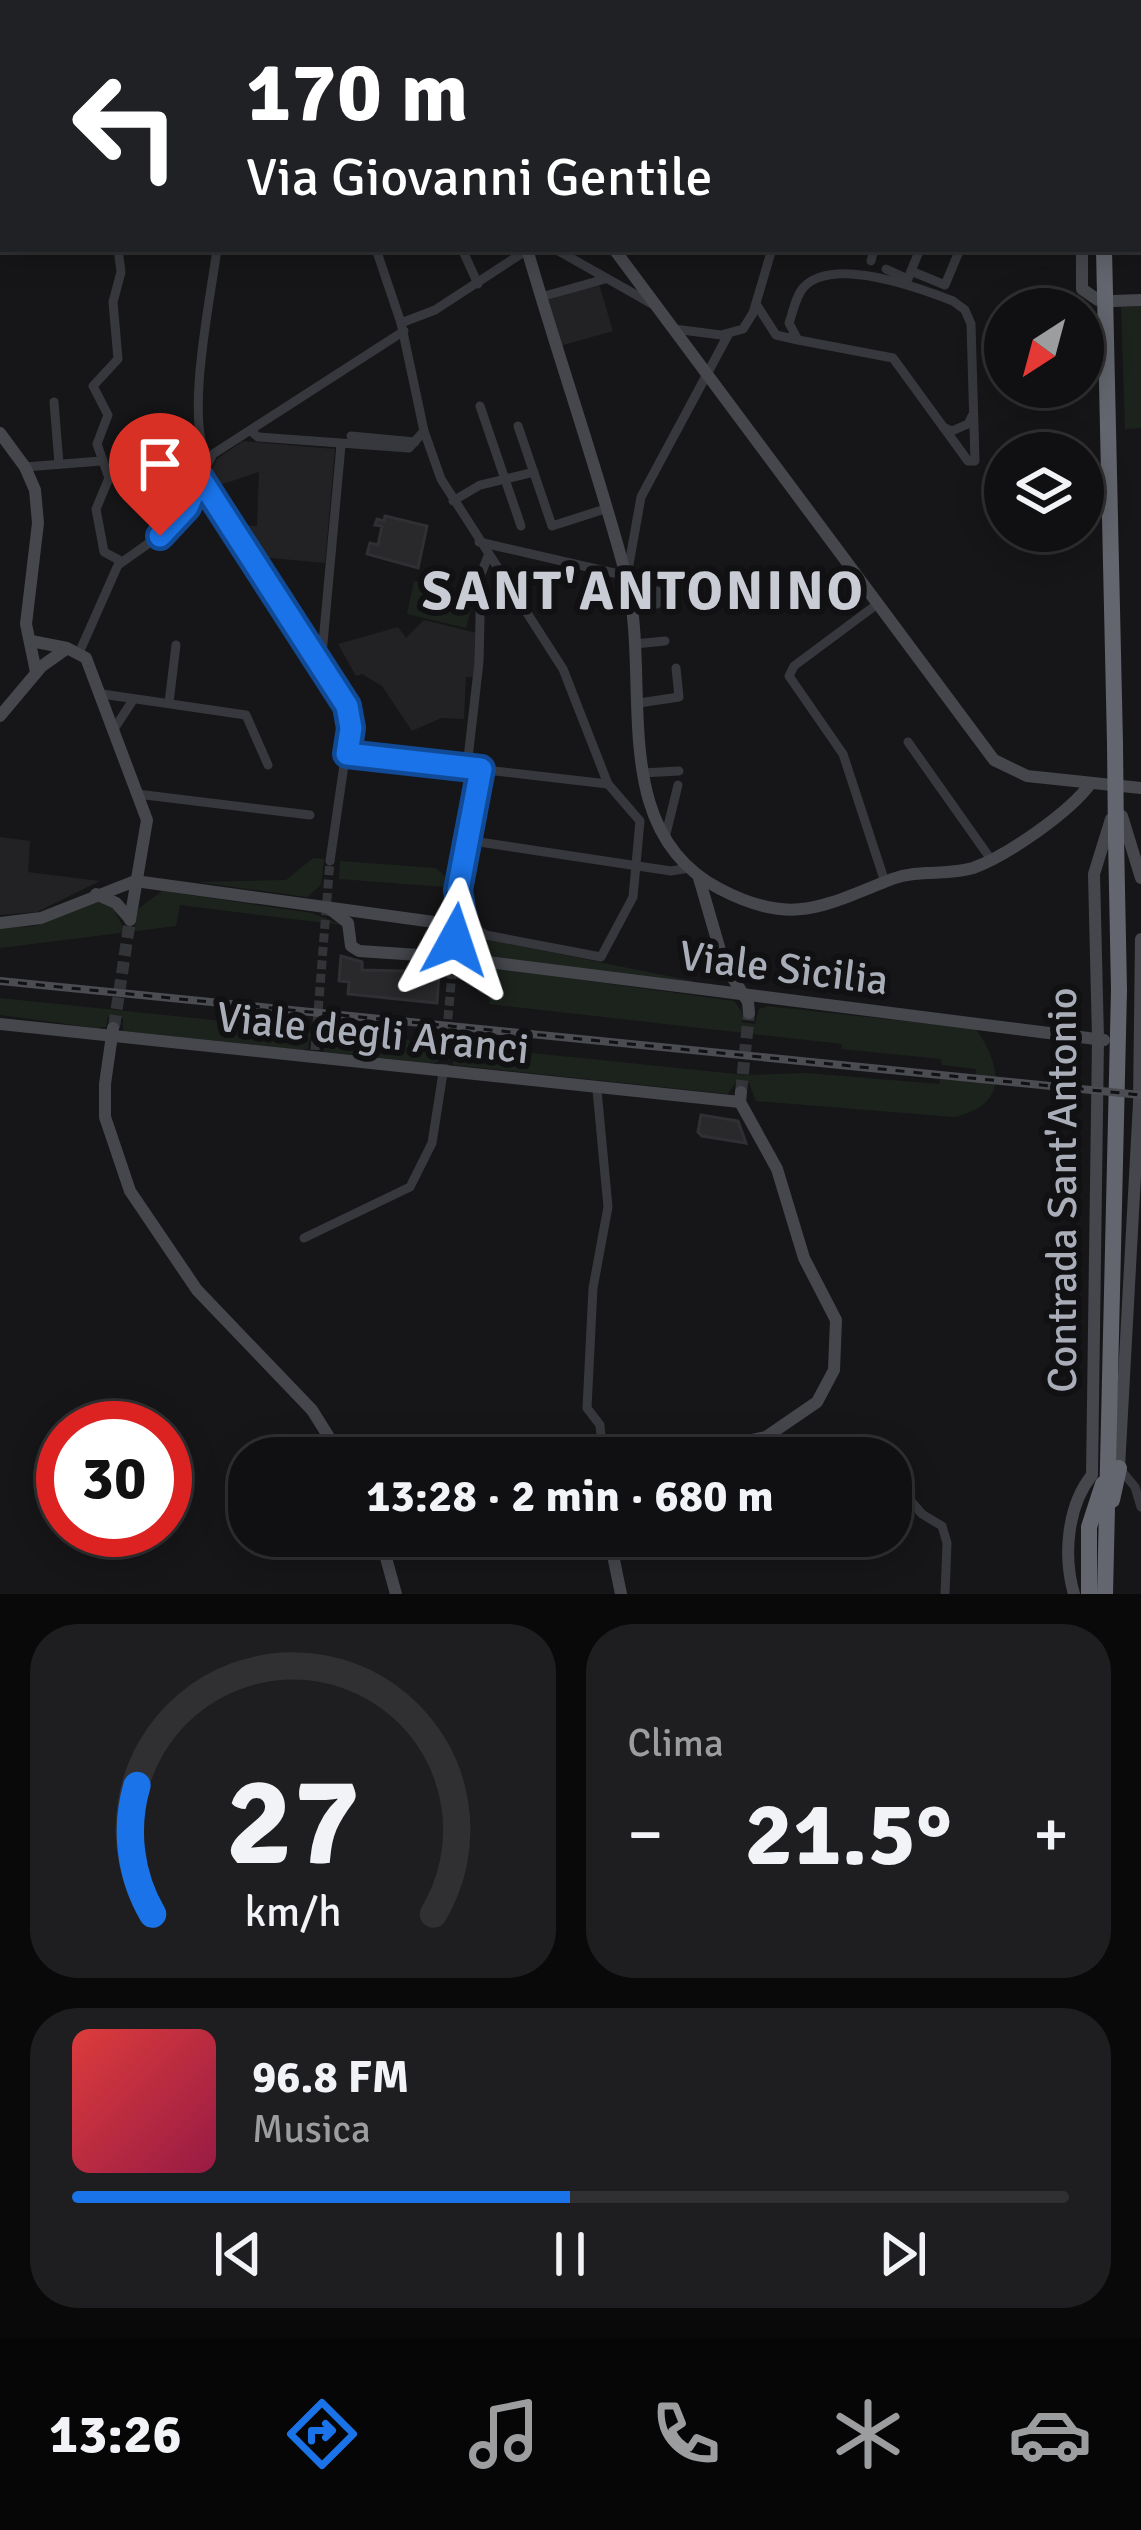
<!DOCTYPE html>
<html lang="it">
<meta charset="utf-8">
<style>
body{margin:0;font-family:Signika,sans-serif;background:#1e1e20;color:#f1f3f6;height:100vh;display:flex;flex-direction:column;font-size:45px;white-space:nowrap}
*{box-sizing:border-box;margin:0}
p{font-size:39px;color:#9c9d9f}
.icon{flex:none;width:66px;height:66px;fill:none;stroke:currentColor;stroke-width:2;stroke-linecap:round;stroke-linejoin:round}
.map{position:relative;height:1594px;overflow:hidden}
.sheet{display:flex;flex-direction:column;gap:30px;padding:30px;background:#09090a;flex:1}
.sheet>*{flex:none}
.guide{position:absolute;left:0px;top:0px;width:1143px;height:252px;box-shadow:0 6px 30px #0003,0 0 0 3px #303032;background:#202124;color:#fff;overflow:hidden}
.needle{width:78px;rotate:216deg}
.tools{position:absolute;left:984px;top:288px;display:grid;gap:24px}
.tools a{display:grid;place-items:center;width:120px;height:120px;border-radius:50%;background:#101012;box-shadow:0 6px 30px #0003,0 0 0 3px #303032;font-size:60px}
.speed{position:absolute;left:36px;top:1401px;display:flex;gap:24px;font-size:60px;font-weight:700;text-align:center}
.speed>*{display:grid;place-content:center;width:156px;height:156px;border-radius:50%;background:#101012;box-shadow:0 6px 30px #0003,0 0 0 3px #303032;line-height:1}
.speed .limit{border:18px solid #d22;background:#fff;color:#111}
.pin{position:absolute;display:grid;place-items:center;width:102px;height:102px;color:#fff;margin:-123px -51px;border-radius:50% 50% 50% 0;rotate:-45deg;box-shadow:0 0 12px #0007}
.pin .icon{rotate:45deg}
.me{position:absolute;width:132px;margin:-66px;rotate:5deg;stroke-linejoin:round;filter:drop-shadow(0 0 9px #0008)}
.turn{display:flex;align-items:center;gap:42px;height:252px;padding:0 48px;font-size:54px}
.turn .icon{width:156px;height:156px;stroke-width:2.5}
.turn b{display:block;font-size:84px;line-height:102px}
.big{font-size:90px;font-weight:700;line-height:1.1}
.sheet .widget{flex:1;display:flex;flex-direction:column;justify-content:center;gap:18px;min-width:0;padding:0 42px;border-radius:48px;background:#1e1e20}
.sheet .dial{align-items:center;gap:0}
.dial svg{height:312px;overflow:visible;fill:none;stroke:#303032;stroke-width:7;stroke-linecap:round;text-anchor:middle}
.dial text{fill:#f1f3f6;stroke:none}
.song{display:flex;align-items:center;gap:36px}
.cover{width:144px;height:144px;border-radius:18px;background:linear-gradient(135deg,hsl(0 70% 55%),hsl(340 70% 35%))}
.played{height:12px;border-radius:6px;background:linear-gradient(90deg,#1a73e8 50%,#303032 50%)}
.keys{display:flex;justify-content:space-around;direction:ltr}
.heat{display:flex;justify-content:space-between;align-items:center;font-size:66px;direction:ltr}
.sheet .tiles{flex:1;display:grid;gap:30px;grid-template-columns:1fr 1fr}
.widget:last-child{grid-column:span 2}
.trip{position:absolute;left:228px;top:1437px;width:684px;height:120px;border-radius:48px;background:#101012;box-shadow:0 6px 30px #0003,0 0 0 3px #303032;font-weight:700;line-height:120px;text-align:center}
.tabs{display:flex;height:192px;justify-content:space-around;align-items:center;background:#060607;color:#9c9d9f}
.tabs .icon{width:84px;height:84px}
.tabs .active{color:#1a73e8}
.tabs b{font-size:54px;color:#f1f3f6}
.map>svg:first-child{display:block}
</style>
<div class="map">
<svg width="1141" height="1594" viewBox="0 0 1141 1594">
<rect width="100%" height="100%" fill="#161618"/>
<g fill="#222225">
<path d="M 599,284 L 613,331 L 560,346 L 548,300 Z"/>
<path d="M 243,441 L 335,449 L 325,563 L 260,557 L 238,525 L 257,526 L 259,472 L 214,487 L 207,479 L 217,459 Z"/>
<path d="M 424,620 L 477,633 L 474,677 L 466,677 L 464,719 L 441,718 L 412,731 L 382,686 L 362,674 L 356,676 L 338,644 L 398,627 L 406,638 Z"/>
<path d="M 0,837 L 30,841 L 28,872 L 100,881 L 37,912 L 0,915 Z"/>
</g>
<g fill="#1c231d">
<path d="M 1141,306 L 1141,428 L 1125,429 L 1121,307 Z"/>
<path d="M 414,581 L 474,595 L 466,628 L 407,614 Z"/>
<path d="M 313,858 L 324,859 L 321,885 L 307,897 L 196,882 L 286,880 Z"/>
<path d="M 340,861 L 435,868 L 445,876 L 446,887 L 339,879 Z"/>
<path d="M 162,891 L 312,913 L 342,925 L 180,905 L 176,926 L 0,948 L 0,928 L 36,926 L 94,900 L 111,904 L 124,929 L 134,928 L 138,909 Z"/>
<path d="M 469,936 L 693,981 L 693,985 L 448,951 L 449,945 L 461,947 L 460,938 Z"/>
<path d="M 450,962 L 734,1001 L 742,1012 L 742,1022 L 755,1024 L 759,1009 L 767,1006 L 976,1029 C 1002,1067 1009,1105 954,1117 L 756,1101 L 749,1083 L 736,1082 L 728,1094 L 453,1065 L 453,1052 L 440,1050 L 438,1062 L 429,1063 L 324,1052 L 324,1038 L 310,1037 L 308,1049 L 302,1050 L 123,1031 L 123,1018 L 108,1017 L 106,1027 L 96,1028 L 0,1015 L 0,998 L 746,1075 L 806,1073 L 939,1084 L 940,1079 L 975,1081 L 976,1069 L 942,1065 L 941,1059 L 842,1049 L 842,1044 L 489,1004 L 490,983 L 449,978 Z"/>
</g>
<g fill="#29292c" stroke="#303034" stroke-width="3">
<path d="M 385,516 L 427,526 L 418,568 L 367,554 L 370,543 L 378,545 L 382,526 L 375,525 L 377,519 L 384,521 Z"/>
<path d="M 341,956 L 362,962 L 362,970 L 439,972 L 437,1003 L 348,994 L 349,982 L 339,981 Z"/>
<path d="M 701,1115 L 738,1121 L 746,1143 L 702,1136 L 698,1132 Z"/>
</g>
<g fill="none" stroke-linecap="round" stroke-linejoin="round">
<g stroke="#333438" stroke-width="9" stroke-dasharray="9 4.5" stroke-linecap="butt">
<path d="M 315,1050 L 330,861"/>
<path d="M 443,1073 L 455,940"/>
</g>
<g stroke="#333438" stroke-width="12" stroke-dasharray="12 6" stroke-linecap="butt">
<path d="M 114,1027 L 130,920"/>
<path d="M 741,1092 L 749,1013"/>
</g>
<g stroke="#37383d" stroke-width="9">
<path d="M 536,0 L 538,3"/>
<path d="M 635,0 L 636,3"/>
<path d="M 779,0 L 781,3"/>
<path d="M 44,3 L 45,0"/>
<path d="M 275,3 L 277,0"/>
<path d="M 350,3 L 350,0"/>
<path d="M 554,3 L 560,0"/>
<path d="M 947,3 L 950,0"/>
<path d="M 1140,173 L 1141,175"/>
<path d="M 118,249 L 121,272 L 113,302 L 118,359 L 93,386 L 108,415 L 97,444 L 109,478 L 96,509 L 104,552 L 121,561"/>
<path d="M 376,249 L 401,323 L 424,431 L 441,479 L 563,669 L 608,784 L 640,821 L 633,897 L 601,957 L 486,935 L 462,921 L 458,890 L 481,769"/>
<path d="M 462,249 L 478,284"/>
<path d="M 555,249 L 654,305"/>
<path d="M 920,249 L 911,271 L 945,285 L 960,249"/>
<path d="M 871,261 L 874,249"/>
<path d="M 886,269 L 908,279 L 911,271"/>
<path d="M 541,297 L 605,279"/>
<path d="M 756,304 L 776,335 L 798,340 L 789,323 C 793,312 796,295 804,287 C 833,256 920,288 953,301 L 965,310 L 971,324 L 975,461 L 968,461 L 893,358 L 798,340"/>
<path d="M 401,323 L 435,310 L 527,250"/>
<path d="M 674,329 L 721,335 L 743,329 L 753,313 L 772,249"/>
<path d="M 54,402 L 59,464"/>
<path d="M 480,406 L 521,526"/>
<path d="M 518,426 L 552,526 L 605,509"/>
<path d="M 943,427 L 952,431 L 968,424 L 972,416"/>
<path d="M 251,431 L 258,437 L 409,448 L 424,431"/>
<path d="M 351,436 L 415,442"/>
<path d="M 208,459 C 184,422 211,296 217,249"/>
<path d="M 25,467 L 101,461"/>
<path d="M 200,478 L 351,717 L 330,861"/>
<path d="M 453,501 L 480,485 L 534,472"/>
<path d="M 479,542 L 627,576 L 664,575"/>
<path d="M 628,570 L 641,497 L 728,335"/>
<path d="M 631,604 L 657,604 L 657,591"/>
<path d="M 876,605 L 794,666 L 789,676 L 843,754 L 885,882"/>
<path d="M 481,606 L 518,601"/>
<path d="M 635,644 L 665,641"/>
<path d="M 79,653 L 118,565 L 159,536 L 183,512 L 213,454 L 404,331"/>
<path d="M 316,658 L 322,654 L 341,445"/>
<path d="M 102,694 L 246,715 L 268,765"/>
<path d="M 169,703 L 176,645"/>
<path d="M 639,703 L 679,697 L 676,668"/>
<path d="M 114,729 L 133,700"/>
<path d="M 908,742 L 990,858"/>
<path d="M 347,754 L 608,784"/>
<path d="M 467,767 L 479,662 L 481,574 L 488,556"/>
<path d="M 642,773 L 679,771"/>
<path d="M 137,794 L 310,815"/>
<path d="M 665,838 L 678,785"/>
<path d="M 466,840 L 671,871 L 689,868"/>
<path d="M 455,940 L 462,921"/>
<path d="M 597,1090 L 608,1207 L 593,1288 L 587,1408 L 600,1425 L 603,1458"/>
<path d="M 304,1238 L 410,1187 L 432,1143 L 443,1073"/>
<path d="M 766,1437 L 769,1458"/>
<path d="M 1121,1470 L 1135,1487 L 1141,1507"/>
<path d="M 891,1496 L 909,1499 L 922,1514 L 942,1526 L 947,1543 L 945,1594"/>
</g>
<g stroke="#45474d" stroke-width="12">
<path d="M 419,0 L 420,3"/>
<path d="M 430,0 L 432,3"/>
<path d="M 1022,0 L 1024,3"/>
<path d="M 527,249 C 558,357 596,464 625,572 C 654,676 603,829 720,889 C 792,927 823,906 892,879 C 919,869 947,876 973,868 C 1007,856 1070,812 1091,783"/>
<path d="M 614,249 L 994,760 L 1027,776 L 1141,788"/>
<path d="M 1082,249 L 1082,289 L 1098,300"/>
<path d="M 1114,301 L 1141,300"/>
<path d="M 0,433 L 25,467 L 35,490 L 38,523 L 26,624 L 36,672"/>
<path d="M 31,641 L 67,648 L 86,658 L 147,820 L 130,920"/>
<path d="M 0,716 L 42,666 L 66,649"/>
<path d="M 1122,816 L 1141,878"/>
<path d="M 699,878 L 724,964 L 748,1002 L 749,1013"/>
<path d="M 96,894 L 116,903 L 130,919"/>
<path d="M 330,909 L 348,923 L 351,946 L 359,951 L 449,957 L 1104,1040"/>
<path d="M 0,923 L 41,918 L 135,881 L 434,922 L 440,928 L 439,951 L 448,956"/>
<path d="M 0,1024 L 740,1102"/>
<path d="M 113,1028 L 105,1084 L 105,1117 L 130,1191 L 197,1290 L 312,1410 L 342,1458"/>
<path d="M 667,1458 L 766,1437 L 817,1402 L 834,1370 L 836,1320 L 804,1258 L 777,1169 L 740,1102 L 741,1092"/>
<path d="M 1119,1468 L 1139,1103 L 1141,939"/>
<path d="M 380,1536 L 396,1594"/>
<path d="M 609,1536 L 621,1594"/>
<path d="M 1074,1594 C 1063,1556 1067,1506 1092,1475 L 1098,1039 L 1094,874 L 1111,819"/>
</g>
<g stroke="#63666e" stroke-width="16">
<path d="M 1093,0 L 1093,3"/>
<path d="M 1114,3 L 1116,0"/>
<path d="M 1104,249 L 1115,743"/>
<path d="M 1112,1500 L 1119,1468"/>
<path d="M 1089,1594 L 1089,1527 L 1103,1484"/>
<path d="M 1105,1594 L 1119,990 L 1116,838"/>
</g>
<defs>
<path id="rail" d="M 0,981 L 1141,1095"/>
</defs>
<use href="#rail" stroke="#4a4c52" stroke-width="8"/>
<use href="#rail" stroke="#111113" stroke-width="3" stroke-dasharray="9" stroke-linecap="butt"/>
<path stroke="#63666e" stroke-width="16" d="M 1115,743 L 1116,838"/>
</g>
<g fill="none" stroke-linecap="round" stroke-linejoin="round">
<defs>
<path id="route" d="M 160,536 L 187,507 L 200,478 L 347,706 L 351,728 L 347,754 L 481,769 L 458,890 L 463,921 L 455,940"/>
</defs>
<use href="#route" stroke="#114b97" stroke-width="30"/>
<use href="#route" stroke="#1a73e8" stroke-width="21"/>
</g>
<g text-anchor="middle" stroke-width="12" stroke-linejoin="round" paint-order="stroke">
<g font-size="42" fill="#a8adb8" stroke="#111113">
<text transform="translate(784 967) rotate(7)" y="15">Viale Sicilia</text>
<text transform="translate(373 1032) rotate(6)" y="15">Viale degli Aranci</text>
<text transform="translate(1061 1190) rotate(-90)" y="15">Contrada Sant'Antonio</text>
</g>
<g font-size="54" font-weight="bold" letter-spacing="3" fill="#c9ccd4" stroke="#111113">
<text x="644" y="609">SANT'ANTONINO</text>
</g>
</g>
</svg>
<div class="tools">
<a><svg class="needle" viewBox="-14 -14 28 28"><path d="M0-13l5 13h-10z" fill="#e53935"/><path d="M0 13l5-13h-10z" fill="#9c9d9f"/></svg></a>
<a><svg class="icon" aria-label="layers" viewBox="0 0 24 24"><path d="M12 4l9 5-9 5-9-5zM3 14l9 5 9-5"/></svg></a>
</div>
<div class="speed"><div class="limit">30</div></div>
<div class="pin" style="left:160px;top:536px;background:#d93025"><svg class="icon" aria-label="arrive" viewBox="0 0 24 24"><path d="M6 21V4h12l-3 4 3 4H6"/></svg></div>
<svg class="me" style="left:455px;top:940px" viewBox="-20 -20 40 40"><path d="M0-17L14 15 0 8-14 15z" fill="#1a73e8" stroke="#fff" stroke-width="4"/></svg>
<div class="trip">13:28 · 2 min · 680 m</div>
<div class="guide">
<div class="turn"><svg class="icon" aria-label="left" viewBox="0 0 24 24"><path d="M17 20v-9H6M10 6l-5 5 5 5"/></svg><div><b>170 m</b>Via Giovanni Gentile</div></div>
</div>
</div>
<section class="sheet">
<div class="tiles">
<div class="widget dial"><svg viewBox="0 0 100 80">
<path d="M14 69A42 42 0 1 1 86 69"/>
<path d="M14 69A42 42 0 0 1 10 36" stroke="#1a73e8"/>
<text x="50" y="56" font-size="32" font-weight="700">27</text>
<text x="50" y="72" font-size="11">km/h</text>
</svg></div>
<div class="widget"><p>Clima</p>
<div class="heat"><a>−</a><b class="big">21.5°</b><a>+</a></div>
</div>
<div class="widget">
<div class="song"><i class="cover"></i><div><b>96.8 FM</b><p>Musica</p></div></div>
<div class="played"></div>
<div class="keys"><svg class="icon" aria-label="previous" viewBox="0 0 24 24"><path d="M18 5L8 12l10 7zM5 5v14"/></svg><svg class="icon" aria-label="pause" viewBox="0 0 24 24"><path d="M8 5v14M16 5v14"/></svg><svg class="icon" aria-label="next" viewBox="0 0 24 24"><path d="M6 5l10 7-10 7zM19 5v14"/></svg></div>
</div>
</div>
</section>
<nav class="tabs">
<b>13:26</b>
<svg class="icon active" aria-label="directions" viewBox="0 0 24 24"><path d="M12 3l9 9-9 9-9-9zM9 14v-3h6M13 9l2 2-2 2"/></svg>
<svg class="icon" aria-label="music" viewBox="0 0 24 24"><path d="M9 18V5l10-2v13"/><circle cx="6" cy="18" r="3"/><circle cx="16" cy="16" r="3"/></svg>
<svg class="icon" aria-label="phone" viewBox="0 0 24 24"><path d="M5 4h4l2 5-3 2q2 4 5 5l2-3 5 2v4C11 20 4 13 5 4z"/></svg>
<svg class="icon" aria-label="climate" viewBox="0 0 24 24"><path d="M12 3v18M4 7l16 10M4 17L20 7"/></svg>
<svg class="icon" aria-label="car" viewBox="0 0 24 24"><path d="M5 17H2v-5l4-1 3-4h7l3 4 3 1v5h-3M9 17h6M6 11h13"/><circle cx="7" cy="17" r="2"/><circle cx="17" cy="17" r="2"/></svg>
</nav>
